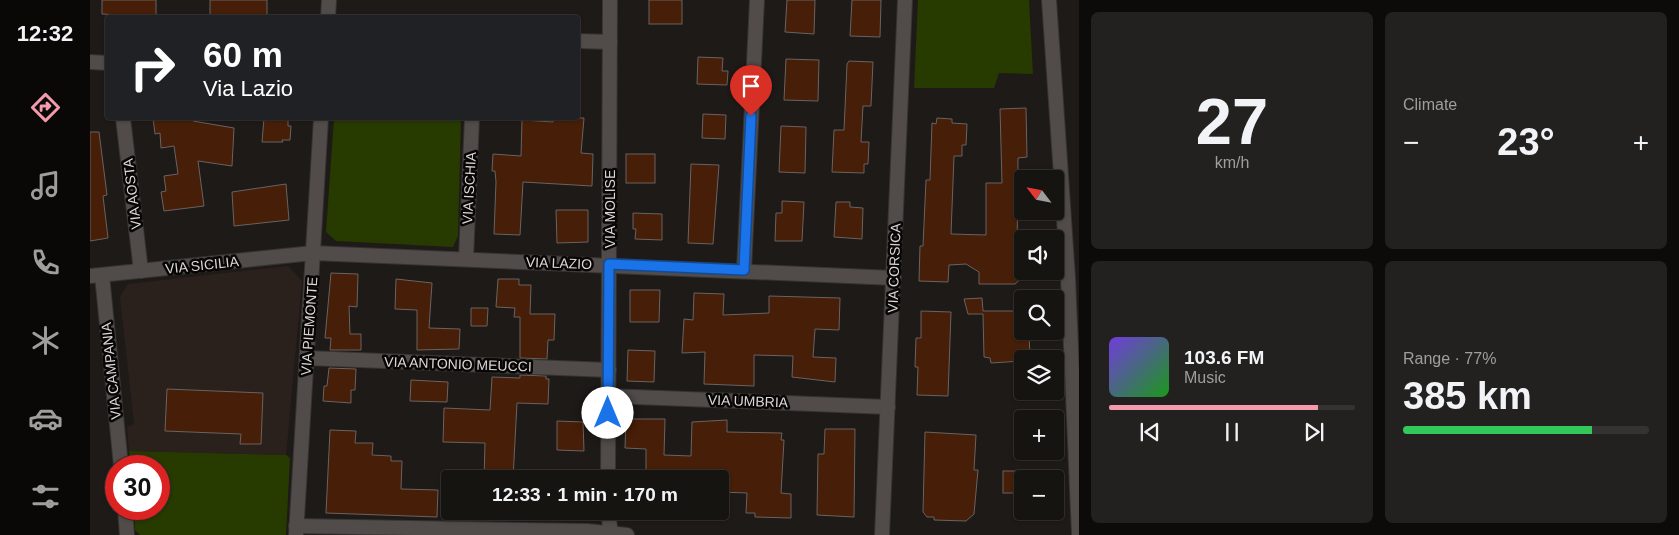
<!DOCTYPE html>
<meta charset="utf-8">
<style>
body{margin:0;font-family:Helvetica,sans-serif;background:#23211f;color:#f1f3f6;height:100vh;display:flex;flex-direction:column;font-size:19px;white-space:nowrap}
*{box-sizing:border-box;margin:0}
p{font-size:16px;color:#9e9e9f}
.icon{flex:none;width:28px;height:28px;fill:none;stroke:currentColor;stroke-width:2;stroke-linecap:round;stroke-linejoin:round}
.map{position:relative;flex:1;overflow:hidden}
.side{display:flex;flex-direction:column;gap:12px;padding:12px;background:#0c0b09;width:600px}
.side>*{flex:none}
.guide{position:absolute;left:15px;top:15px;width:475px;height:105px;border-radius:5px;box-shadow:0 1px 4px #0004,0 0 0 1px #353331;background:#202124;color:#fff;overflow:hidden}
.needle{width:32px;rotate:302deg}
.controls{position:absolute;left:924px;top:170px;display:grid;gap:10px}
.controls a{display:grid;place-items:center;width:50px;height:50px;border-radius:5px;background:#161411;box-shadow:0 1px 4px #0004,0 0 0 1px #353331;font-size:25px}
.speed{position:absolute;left:15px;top:455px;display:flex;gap:10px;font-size:25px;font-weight:700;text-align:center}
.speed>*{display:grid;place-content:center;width:65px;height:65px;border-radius:50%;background:#161411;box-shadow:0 1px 4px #0004,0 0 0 1px #353331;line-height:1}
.speed .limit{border:8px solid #d22;background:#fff;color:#111}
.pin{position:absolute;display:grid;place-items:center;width:42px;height:42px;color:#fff;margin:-51px -21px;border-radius:50% 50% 50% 0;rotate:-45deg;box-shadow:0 0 5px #0007}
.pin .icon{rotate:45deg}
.me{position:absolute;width:55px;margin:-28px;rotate:0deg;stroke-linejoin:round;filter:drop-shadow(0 0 4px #0008)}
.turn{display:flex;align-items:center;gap:18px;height:105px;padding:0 15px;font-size:22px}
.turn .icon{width:65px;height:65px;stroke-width:2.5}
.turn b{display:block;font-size:35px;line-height:42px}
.big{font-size:38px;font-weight:800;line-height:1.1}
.side .tile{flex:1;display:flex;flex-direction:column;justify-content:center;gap:8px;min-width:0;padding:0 18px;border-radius:8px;background:#23211f}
.side .dial{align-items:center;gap:0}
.dial b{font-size:65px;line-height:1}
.song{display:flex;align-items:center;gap:15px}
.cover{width:60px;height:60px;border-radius:8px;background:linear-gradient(135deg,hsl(260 70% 55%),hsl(120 70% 35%))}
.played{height:5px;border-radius:2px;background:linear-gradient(90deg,#f39aac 85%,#353331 85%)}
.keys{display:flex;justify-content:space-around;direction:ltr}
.heat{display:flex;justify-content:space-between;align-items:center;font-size:28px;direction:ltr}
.charge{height:8px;border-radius:4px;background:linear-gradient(90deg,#34c759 77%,#353331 0)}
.side .tiles{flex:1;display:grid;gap:12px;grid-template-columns:repeat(2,1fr)}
.trip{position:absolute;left:351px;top:470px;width:288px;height:50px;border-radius:5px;background:#161411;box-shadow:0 1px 4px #0004,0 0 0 1px #353331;font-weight:800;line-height:50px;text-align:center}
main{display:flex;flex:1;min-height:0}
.menu{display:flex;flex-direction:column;width:90px;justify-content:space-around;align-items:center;background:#090807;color:#9e9e9f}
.menu .icon{width:35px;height:35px}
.menu .current{color:#f39aac}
.menu b{font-size:22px;color:#f1f3f6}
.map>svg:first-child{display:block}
</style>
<main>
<nav class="menu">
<b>12:32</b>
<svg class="icon current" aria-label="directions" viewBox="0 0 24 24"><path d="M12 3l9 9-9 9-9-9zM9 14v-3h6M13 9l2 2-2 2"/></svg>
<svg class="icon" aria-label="music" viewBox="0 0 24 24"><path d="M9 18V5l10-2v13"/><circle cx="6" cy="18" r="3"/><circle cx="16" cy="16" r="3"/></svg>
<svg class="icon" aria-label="phone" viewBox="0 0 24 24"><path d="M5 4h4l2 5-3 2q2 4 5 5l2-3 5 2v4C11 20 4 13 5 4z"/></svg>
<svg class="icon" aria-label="climate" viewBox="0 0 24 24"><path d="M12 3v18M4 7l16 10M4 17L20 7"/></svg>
<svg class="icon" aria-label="car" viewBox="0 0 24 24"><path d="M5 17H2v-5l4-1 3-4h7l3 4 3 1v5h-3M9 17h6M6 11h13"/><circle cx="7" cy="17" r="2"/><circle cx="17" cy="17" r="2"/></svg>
<svg class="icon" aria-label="filters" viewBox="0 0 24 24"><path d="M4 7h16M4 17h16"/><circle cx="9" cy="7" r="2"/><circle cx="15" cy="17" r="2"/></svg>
</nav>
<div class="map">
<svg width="989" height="535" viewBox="0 0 989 535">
<rect width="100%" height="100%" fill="#1e1a17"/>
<path fill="#2b211c" d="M 198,266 L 212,281 L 196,455 L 39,451 L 37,427 L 44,424 L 30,297 L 38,284 Z"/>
<g fill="#273a00">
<path d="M 828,0 L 939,0 L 943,74 L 909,73 L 904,88 L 824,88 Z"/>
<path d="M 244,118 L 371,118 L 368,236 L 363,247 L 246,241 L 236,232 Z"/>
<path d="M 39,451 L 196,455 L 200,458 L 196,535 L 50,535 L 45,530 L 44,509 L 69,509 L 69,466 L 41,466 Z"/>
</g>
<g fill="#471e07" stroke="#696361">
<path d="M 12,0 L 66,0 L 66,18 L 31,18 L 31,15 L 12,14 Z"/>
<rect x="120" y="0" width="57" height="18"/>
<rect x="559" y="0" width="33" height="24"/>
<path d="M 697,0 L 725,0 L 724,34 L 695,32 Z"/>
<path d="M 762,0 L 791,0 L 790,37 L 760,36 Z"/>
<path d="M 608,57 L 633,58 L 632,71 L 638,71 L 637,85 L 607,84 Z"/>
<path d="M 696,59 L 729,60 L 728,101 L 694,100 Z"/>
<path d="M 759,61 L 783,62 L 781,106 L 773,106 L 771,142 L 779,142 L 778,164 L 774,164 L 774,173 L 742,172 L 744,130 L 754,130 L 757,64 Z"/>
<path d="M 936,108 L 937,157 L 928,158 L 927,260 L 932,260 L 932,278 L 925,284 L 889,284 L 889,272 L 876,264 L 859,265 L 858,282 L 829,281 L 830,246 L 833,246 L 836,180 L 840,180 L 842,123 L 846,124 L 847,118 L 862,119 L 862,123 L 877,124 L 876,145 L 872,145 L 872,156 L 864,156 L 861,234 L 896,235 L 896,183 L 912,183 L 910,109 Z"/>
<path d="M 613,114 L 636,115 L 635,139 L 612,138 Z"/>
<path d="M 63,118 L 103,118 L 103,121 L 144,128 L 142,166 L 108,161 L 114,206 L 74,211 L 71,192 L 76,191 L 74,176 L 88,174 L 84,146 L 71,148 L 70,133 L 65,134 Z"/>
<path d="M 174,118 L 198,118 L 198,126 L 201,126 L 200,140 L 192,140 L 193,142 L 172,142 Z"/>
<path d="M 463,118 L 494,118 L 491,153 L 503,154 L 502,186 L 433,182 L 430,235 L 404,234 L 406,182 L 405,171 L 402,171 L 403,154 L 431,156 L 432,120 L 463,122 Z"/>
<path d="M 691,126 L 716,127 L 715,173 L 689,172 Z"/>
<path d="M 0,132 L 9,132 L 17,195 L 13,196 L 18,238 L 0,241 Z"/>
<rect x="536" y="154" width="29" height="29"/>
<path d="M 601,164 L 629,165 L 623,244 L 598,243 Z"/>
<path d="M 196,184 L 199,220 L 144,226 L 142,192 Z"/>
<path d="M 692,201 L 714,202 L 712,241 L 685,241 L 686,213 L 692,213 Z"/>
<path d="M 746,202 L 760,202 L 760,207 L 773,208 L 772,239 L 744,237 Z"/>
<path d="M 466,210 L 498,210 L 498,242 L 467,243 Z"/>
<path d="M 543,213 L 572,214 L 572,240 L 545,239 L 546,229 L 543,229 Z"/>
<path d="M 241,273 L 268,274 L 267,307 L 259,306 L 260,334 L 271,334 L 271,350 L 240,350 L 241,338 L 235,338 Z"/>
<path d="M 306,279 L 342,283 L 339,328 L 370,329 L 369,349 L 327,350 L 327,310 L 305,309 Z"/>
<path d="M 408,279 L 429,279 L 429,285 L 441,285 L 440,314 L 465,314 L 464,340 L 458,340 L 457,359 L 430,358 L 430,317 L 424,317 L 425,308 L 406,307 Z"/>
<path d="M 540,290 L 570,290 L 569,322 L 540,322 Z"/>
<path d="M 604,293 L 634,294 L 633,315 L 679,313 L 679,296 L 750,298 L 749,330 L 725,329 L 723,357 L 746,358 L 745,382 L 702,377 L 703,356 L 664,355 L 664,386 L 614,384 L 615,352 L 592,353 L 594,319 L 603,320 Z"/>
<path d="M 892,298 L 893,311 L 932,311 L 932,331 L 939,331 L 940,359 L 932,359 L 932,361 L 901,363 L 900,358 L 894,357 L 893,314 L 878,314 L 874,299 Z"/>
<path d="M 381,308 L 398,308 L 397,326 L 381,326 Z"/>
<path d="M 831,311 L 861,312 L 858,396 L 827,395 L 828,367 L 825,367 L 826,338 L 831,338 Z"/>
<path d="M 538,350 L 565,351 L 564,382 L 537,381 Z"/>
<path d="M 239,368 L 266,369 L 265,390 L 261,390 L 261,403 L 233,401 L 234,386 L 237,386 Z"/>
<path d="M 430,375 L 456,376 L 456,379 L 459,379 L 458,404 L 427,403 L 423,479 L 394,479 L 395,443 L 353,442 L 354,408 L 400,410 L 402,377 L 430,378 Z"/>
<path d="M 321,380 L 358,382 L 357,402 L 320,401 Z"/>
<path d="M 77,389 L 173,393 L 171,444 L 150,444 L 151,434 L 75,431 Z"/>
<path d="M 536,419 L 575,419 L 574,455 L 601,456 L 602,422 L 637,420 L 637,432 L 692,433 L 691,440 L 694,440 L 691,493 L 701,494 L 701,518 L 665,517 L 665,513 L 656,513 L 657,493 L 630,492 L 630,479 L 565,479 L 565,472 L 556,472 L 556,449 L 535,448 Z"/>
<path d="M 467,421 L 493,422 L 494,451 L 467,450 Z"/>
<path d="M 735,429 L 765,429 L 764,517 L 727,515 L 728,454 L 734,454 Z"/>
<path d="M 240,430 L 266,431 L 265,443 L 283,443 L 282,455 L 301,456 L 301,461 L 312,461 L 311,489 L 348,490 L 347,517 L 236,513 Z"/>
<path d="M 835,432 L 886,435 L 884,470 L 888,470 L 884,514 L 876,521 L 844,520 L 844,517 L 837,517 L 833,512 Z"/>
<rect x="913" y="471" width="19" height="22"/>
</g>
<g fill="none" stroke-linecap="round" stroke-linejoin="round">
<defs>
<g id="minor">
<path d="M 959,0 L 978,278 L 989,535"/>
<path d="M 238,18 L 239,0"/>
<path d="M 488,41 L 520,42"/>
<path d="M 0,62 L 18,63"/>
<path d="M 33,118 L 51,271"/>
<path d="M 376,259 L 382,118"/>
<path d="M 654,270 L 667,0"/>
<path d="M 12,275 L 31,466"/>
<path d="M 0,276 L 223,253 L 804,278"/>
<path d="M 217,358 L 519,370"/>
<path d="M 519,396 L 798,407"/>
<path d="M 518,479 L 520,0"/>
<path d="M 35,509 L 37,535"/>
<path d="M 518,511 L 521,535"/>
<path d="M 206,526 L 497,531 L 537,535"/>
<path d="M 206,535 L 231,118"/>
<path d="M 792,535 L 815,0"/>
</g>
</defs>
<use href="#minor" stroke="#363332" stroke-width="16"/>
<use href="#minor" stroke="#514c49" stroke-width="14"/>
</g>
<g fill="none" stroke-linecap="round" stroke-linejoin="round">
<defs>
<path id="route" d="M 518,413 L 519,264 L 654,270 L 661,116"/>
</defs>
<use href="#route" stroke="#114b97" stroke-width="12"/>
<use href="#route" stroke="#1a73e8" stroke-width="9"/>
</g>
<g text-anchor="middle" stroke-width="5" stroke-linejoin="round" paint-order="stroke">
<g font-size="14" fill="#dbd7d6" stroke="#070605">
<text transform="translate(379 188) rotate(-87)" y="5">VIA ISCHIA</text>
<text transform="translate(42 194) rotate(-97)" y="5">VIA AOSTA</text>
<text transform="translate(520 209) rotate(-90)" y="5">VIA MOLISE</text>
<text transform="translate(469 263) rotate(2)" y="5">VIA LAZIO</text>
<text transform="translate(112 265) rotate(-6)" y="5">VIA SICILIA</text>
<text transform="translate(804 268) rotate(-88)" y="5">VIA CORSICA</text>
<text transform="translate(219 326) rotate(-86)" y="5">VIA PIEMONTE</text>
<text transform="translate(368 364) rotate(2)" y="5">VIA ANTONIO MEUCCI</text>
<text transform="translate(21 371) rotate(-96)" y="5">VIA CAMPANIA</text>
<text transform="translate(658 401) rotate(2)" y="5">VIA UMBRIA</text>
</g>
</g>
</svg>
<div class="controls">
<a><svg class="needle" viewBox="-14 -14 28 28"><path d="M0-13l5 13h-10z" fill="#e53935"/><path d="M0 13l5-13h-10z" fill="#9e9e9f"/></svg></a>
<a><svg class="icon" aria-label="sound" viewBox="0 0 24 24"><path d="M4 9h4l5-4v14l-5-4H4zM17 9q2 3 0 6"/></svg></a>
<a><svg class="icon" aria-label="search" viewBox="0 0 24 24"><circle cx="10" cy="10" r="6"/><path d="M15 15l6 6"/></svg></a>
<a><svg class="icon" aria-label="layers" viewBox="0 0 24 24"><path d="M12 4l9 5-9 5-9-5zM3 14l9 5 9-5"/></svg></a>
<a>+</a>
<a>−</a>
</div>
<div class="speed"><div class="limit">30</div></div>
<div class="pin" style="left:661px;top:116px;background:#d93025"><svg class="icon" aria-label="arrive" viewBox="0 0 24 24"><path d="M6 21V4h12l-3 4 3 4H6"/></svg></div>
<svg class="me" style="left:518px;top:413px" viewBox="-20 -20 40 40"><circle r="19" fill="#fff"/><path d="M0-13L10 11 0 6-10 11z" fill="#1a73e8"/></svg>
<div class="trip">12:33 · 1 min · 170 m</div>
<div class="guide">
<div class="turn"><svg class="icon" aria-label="right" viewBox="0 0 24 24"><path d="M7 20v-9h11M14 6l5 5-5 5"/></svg><div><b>60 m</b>Via Lazio</div></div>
</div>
</div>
<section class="side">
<div class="tiles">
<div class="tile dial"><b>27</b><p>km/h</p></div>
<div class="tile"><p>Climate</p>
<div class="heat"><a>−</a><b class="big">23°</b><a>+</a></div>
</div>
<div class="tile">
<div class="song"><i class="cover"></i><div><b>103.6 FM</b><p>Music</p></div></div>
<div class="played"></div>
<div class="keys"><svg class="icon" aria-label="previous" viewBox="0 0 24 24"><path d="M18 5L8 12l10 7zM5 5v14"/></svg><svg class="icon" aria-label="pause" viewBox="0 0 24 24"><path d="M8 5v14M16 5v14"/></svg><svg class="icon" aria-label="next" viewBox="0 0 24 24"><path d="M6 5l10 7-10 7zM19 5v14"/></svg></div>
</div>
<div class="tile"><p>Range · 77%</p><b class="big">385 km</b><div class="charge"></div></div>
</div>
</section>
</main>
